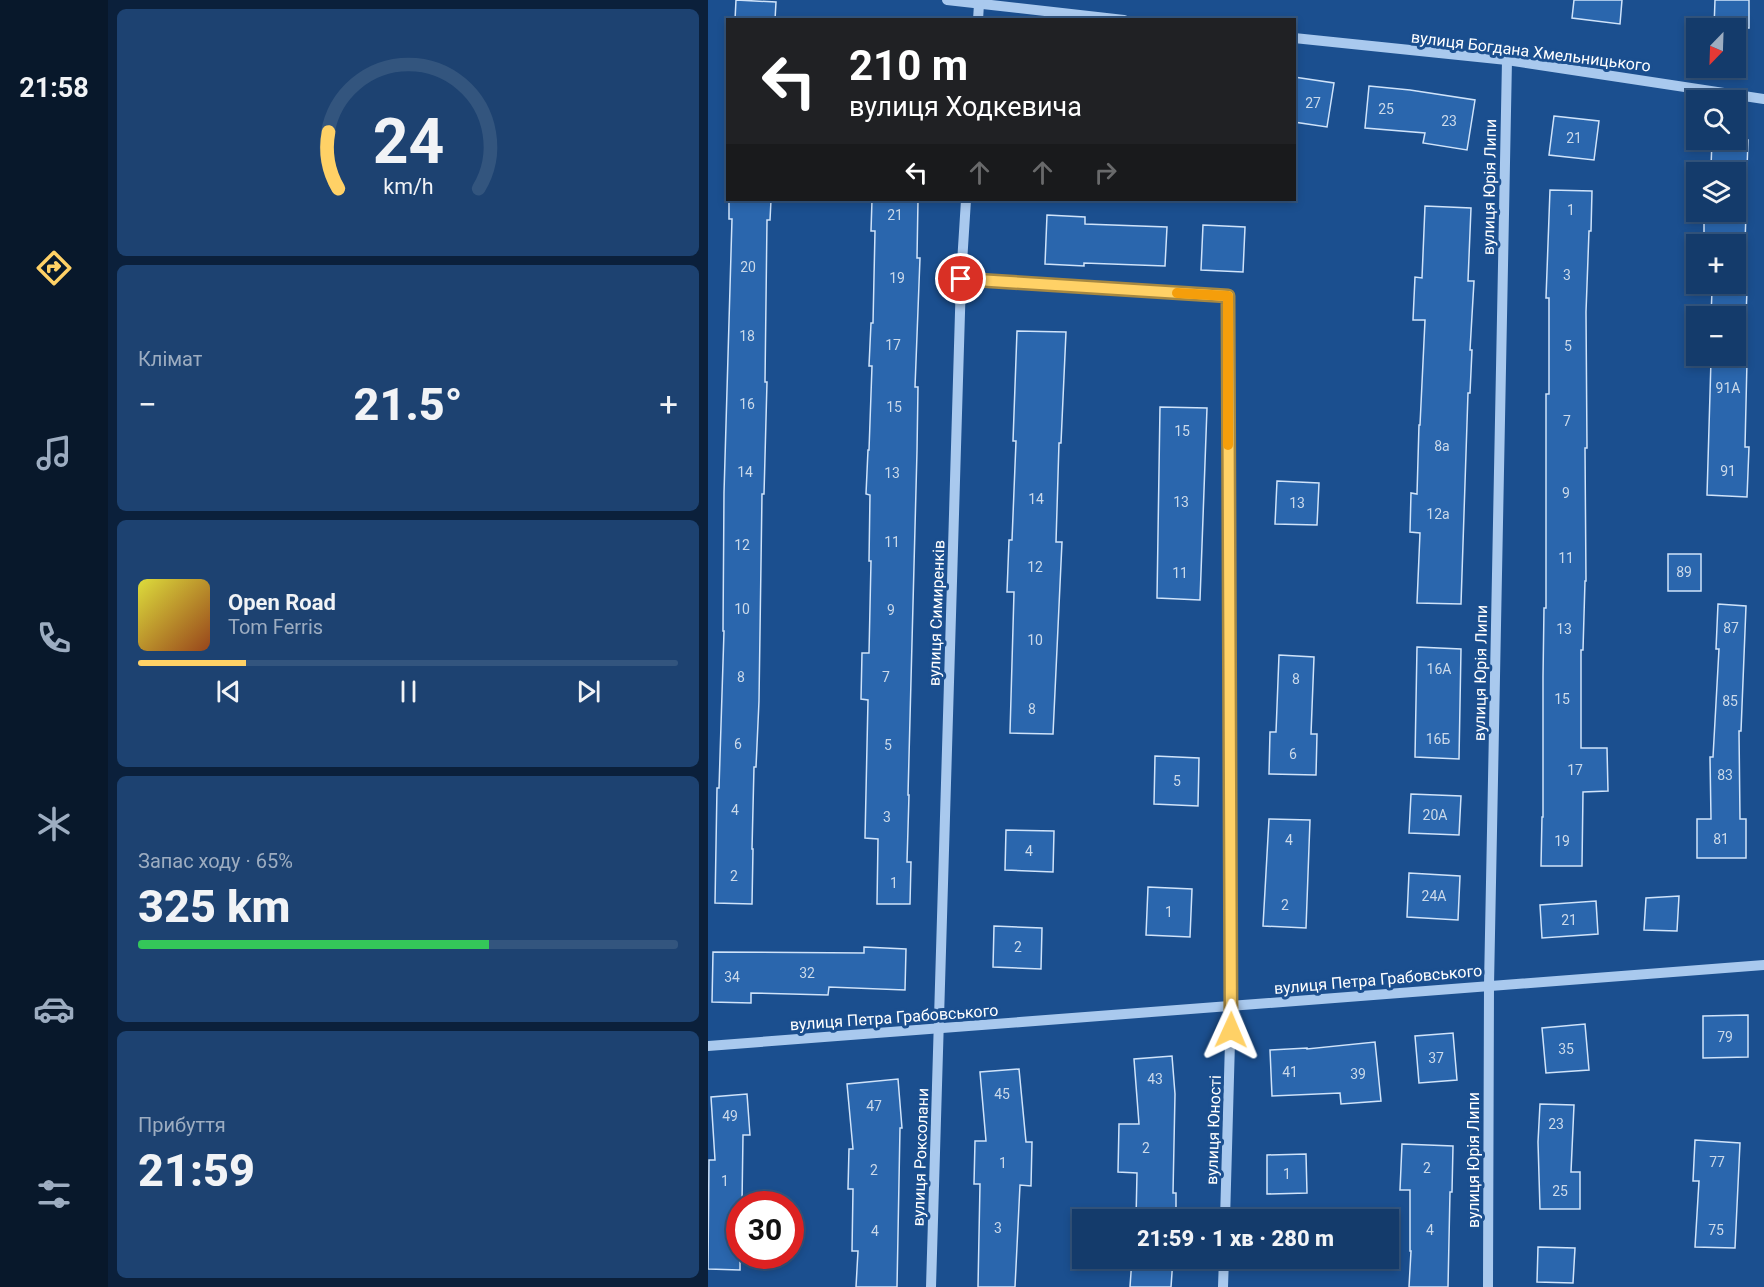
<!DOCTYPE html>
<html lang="uk">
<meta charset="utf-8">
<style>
body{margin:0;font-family:Roboto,sans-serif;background:#1d4271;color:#f1f3f6;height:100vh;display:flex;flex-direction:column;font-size:22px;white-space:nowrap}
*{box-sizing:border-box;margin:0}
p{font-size:20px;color:#9dadc1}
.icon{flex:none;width:33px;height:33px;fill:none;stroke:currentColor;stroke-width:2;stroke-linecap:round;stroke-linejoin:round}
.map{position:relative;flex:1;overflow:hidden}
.details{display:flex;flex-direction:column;gap:9px;padding:9px;background:#0b203b;width:600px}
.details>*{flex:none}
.banner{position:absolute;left:18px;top:18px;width:570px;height:183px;border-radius:0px;box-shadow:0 3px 9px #0003,0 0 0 2px #33557e;background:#202124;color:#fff;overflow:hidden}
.needle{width:39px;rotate:203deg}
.tools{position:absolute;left:978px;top:18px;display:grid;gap:12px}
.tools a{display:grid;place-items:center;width:60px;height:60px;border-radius:0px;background:#143b6b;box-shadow:0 3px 9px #0003,0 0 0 2px #33557e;font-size:30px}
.speed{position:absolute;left:18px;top:1191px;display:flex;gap:12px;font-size:30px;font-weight:700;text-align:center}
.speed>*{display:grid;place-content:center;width:78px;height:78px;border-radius:50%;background:#143b6b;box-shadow:0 3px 9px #0003,0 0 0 2px #33557e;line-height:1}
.speed .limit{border:9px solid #d22;background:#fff;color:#111}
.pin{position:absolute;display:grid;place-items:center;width:51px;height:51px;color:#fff;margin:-26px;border:3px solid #fff;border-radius:50%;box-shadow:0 2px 6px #0007}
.me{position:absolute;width:66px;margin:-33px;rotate:1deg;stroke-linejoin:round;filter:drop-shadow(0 0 4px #0008)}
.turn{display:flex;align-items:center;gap:21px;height:126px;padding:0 24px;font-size:27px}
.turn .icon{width:78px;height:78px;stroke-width:2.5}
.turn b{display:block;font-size:42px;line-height:51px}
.lanes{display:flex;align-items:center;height:57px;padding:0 24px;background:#0003;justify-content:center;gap:30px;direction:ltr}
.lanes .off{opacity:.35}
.big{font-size:45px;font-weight:800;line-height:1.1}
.details .card{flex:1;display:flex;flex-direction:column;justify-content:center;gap:9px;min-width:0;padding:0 21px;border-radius:9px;background:#1d4271}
.details .dial{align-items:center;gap:0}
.dial svg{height:156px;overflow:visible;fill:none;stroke:#33557e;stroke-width:7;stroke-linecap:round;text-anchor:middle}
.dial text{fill:#f1f3f6;stroke:none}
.song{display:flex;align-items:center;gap:18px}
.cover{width:72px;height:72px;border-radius:9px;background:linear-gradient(135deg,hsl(60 70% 55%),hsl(20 70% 35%))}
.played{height:6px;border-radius:3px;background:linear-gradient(90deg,#ffd166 20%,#33557e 20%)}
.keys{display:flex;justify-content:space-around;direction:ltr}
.heat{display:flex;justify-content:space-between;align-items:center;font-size:33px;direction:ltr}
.charge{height:9px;border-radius:4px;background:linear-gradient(90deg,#34c759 65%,#33557e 0)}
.trip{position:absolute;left:364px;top:1209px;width:327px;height:60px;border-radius:0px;background:#143b6b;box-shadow:0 3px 9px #0003,0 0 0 2px #33557e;font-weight:800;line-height:60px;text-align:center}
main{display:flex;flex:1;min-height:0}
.tab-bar{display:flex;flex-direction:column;width:108px;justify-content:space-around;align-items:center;background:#08182b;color:#9dadc1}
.tab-bar .icon{width:42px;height:42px}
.tab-bar .active{color:#ffd166}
.tab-bar b{font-size:27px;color:#f1f3f6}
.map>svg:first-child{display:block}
</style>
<main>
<nav class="tab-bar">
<b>21:58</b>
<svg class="icon active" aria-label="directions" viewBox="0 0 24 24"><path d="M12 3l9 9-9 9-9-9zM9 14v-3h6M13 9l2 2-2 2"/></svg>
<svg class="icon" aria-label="music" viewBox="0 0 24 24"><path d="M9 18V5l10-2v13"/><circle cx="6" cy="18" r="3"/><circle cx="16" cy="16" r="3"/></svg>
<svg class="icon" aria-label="phone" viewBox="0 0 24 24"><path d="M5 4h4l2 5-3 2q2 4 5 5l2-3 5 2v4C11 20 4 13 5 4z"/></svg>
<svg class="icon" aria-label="climate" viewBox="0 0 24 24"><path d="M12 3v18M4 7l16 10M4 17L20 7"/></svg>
<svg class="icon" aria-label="car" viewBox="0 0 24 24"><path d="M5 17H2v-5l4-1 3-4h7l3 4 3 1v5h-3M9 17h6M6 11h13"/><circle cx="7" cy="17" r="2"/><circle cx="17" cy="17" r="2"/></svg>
<svg class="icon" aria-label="filters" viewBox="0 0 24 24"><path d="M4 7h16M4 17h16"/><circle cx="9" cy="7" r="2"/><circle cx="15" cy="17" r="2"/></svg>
</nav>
<section class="details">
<div class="card dial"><svg viewBox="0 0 100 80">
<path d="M14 69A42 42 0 1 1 86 69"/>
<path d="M14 69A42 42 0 0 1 9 40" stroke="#ffd166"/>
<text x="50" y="56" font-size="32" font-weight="700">24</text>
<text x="50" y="72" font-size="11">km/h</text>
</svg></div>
<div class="card"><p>Клімат</p>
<div class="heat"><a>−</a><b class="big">21.5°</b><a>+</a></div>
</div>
<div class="card">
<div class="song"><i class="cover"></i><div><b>Open Road</b><p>Tom Ferris</p></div></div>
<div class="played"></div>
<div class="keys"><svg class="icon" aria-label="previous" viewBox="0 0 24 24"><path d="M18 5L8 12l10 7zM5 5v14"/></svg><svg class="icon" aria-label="pause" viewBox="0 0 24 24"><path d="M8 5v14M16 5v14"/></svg><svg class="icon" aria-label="next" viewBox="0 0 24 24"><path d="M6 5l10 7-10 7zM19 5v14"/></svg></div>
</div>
<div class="card"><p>Запас ходу · 65%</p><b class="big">325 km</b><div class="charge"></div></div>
<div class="card"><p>Прибуття</p><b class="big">21:59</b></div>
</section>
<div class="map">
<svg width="1056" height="1287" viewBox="0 0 1056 1287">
<rect width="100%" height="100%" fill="#1b4f8f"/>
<g fill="#2a66ad" stroke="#cfe3fa" stroke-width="1.5">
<path d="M 28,0 L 68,2 L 67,20 L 27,20 Z"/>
<path d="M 866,0 L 914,0 L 912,24 L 864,18 Z"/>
<path d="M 1007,0 L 1041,0 L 1041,28 L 1006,28 Z"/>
<path d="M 586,77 L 626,83 L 619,127 L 586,122 Z"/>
<path d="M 661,86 L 702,90 L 767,100 L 759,150 L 715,143 L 717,133 L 657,128 Z"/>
<path d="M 846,116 L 891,121 L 886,160 L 841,155 Z"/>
<path d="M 1004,140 L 1040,140 L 1039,169 L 1003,167 Z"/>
<path d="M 842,190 L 884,191 L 883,231 L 881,231 L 878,312 L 879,448 L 877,448 L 878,581 L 877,581 L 875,650 L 873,650 L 873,748 L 899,748 L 900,791 L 875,792 L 874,866 L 833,866 L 834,817 L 835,817 L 835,677 L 836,608 L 838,608 L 838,394 L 841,394 L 841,298 L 838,298 Z"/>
<path d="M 21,200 L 63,200 L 62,220 L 59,220 L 57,382 L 59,382 L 56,494 L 54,494 L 51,701 L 48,767 L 46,767 L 44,849 L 45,849 L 44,904 L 7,903 L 9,788 L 11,788 L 16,631 L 15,631 L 16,493 L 24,219 L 21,219 Z"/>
<path d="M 164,200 L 210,200 L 209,258 L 212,258 L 207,387 L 210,387 L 209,451 L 200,795 L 201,795 L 199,862 L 203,862 L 202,904 L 169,904 L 170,839 L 157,838 L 160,700 L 153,699 L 154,653 L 161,653 L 163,561 L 161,561 L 162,495 L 158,494 L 160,450 L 161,450 L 164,366 L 161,366 L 163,323 L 165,323 L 167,231 L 163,231 Z"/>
<path d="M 717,206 L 763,208 L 760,281 L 766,281 L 762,350 L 764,350 L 762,393 L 760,393 L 753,604 L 709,603 L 712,533 L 702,532 L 703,493 L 709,494 L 711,425 L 712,425 L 717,320 L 705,320 L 707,277 L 714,278 Z"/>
<path d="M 996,212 L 1038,212 L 1037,244 L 996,244 Z"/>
<path d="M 339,215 L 377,217 L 377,224 L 459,227 L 457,266 L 376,263 L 376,266 L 337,264 Z"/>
<path d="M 495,225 L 537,227 L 535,272 L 493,270 Z"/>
<path d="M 1004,291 L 1039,291 L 1038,316 L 1003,316 Z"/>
<path d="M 309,331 L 358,332 L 353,443 L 351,443 L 348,542 L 354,542 L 345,734 L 302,733 L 306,592 L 299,592 L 301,540 L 304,540 L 308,441 L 305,441 Z"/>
<path d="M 1003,360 L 1039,361 L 1037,447 L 1041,447 L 1039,497 L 999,495 Z"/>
<path d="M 452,407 L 499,408 L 492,600 L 449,598 Z"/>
<path d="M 569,481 L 611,483 L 609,525 L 567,524 Z"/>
<rect x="960" y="554" width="33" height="37"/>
<path d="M 1010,604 L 1038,606 L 1033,731 L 1031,731 L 1032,819 L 1038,819 L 1038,858 L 989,858 L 989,819 L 1003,819 L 1002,757 L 1005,757 L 1011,649 L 1008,649 Z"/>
<path d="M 709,647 L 753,649 L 751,759 L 707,757 Z"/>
<path d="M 571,655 L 606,657 L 603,734 L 609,734 L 608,775 L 561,774 L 562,732 L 568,732 Z"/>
<path d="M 447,756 L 491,758 L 490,806 L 446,804 Z"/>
<path d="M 703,794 L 753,796 L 751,835 L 701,833 Z"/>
<path d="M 561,819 L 602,820 L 598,928 L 555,926 Z"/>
<path d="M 298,830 L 346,831 L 345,872 L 297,870 Z"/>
<path d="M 701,873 L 752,876 L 750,920 L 699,917 Z"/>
<path d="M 440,887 L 484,889 L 482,937 L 438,935 Z"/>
<path d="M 971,896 L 969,931 L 936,930 L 938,898 Z"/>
<path d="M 888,901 L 890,934 L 834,938 L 832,905 Z"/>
<path d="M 286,926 L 334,928 L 333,969 L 285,967 Z"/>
<path d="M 156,947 L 198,949 L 197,990 L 121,987 L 120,995 L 43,993 L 43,1003 L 4,1002 L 5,952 L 156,953 Z"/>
<path d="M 1040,1015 L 1040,1057 L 995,1058 L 995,1016 Z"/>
<path d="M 877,1024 L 881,1070 L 838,1073 L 834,1028 Z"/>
<path d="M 745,1033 L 749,1080 L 711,1083 L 707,1036 Z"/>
<path d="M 667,1042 L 673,1101 L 633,1104 L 632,1093 L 564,1096 L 562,1050 L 599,1048 L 599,1049 Z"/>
<path d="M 464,1056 L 467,1094 L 465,1193 L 468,1193 L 468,1220 L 428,1220 L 429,1173 L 410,1172 L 411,1124 L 431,1124 L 426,1059 Z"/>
<path d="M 311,1069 L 318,1142 L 324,1142 L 323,1186 L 312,1185 L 307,1287 L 270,1287 L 272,1184 L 266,1184 L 267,1141 L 278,1141 L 272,1072 Z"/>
<path d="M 190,1079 L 194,1128 L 192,1128 L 189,1287 L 148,1287 L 150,1251 L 144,1251 L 145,1189 L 140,1189 L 141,1149 L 145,1149 L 139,1084 Z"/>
<path d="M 39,1094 L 42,1135 L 35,1135 L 34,1203 L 32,1203 L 32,1270 L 0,1269 L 1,1160 L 7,1160 L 3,1097 Z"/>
<path d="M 832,1104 L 866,1105 L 863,1172 L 872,1172 L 872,1209 L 832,1209 L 830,1142 Z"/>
<path d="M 987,1140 L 1032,1143 L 1027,1248 L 987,1247 L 991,1181 L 985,1181 Z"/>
<path d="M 694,1144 L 745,1146 L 744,1192 L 742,1192 L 740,1287 L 701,1287 L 703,1251 L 702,1251 L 702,1190 L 692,1190 Z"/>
<path d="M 598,1154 L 599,1193 L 559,1194 L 559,1155 Z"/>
<path d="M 830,1247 L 867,1248 L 865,1283 L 829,1282 Z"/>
<path d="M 424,1258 L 465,1258 L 463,1287 L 422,1287 Z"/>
</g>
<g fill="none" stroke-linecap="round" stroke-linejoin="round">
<g stroke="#a9c9ee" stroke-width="10">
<path d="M 239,0 L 416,20"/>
<path d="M 270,20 L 271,4"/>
<path d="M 586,38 L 799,60 L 1056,99"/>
<path d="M 253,279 L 520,296 L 523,1006 L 517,1220"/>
<path d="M 0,1046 L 1056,965"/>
<path d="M 223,1287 L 253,279 L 258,200"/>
<path d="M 515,1287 L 516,1258"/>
<path d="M 780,1287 L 781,985 L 799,60"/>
</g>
</g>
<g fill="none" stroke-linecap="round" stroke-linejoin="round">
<defs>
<path id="route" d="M 253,279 L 520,296 L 523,1030"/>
</defs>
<use href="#route" stroke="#a68842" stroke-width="15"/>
<use href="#route" stroke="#ffd166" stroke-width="10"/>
<path stroke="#f59e0b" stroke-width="10" d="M 469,293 L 520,296 L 520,445"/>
</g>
<g text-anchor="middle" stroke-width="6" stroke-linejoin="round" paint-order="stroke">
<g font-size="14" fill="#cad9ea">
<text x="605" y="108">27</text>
<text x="678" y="114">25</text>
<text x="741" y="126">23</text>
<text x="866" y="143">21</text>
<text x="863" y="215">1</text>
<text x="187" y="220">21</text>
<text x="40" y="272">20</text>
<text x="859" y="280">3</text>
<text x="189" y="283">19</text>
<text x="39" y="341">18</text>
<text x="185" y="350">17</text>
<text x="860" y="351">5</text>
<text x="1020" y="393">91А</text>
<text x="39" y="409">16</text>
<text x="186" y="412">15</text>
<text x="859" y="426">7</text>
<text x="474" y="436">15</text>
<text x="734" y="451">8а</text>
<text x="1020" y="476">91</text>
<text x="37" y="477">14</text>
<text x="184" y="478">13</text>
<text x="858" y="498">9</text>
<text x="328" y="504">14</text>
<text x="473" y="507">13</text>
<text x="589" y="508">13</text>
<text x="730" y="519">12а</text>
<text x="184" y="547">11</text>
<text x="34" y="550">12</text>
<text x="858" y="563">11</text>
<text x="327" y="572">12</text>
<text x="976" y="577">89</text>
<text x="472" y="578">11</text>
<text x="34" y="614">10</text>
<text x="183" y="615">9</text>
<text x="1023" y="633">87</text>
<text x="856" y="634">13</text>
<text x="327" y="645">10</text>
<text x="731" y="674">16А</text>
<text x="33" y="682">8</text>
<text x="178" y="682">7</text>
<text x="588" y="684">8</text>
<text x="854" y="704">15</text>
<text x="1022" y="706">85</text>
<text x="324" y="714">8</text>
<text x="730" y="744">16Б</text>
<text x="30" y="749">6</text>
<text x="180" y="750">5</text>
<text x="585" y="759">6</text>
<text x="867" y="775">17</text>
<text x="1017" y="780">83</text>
<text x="469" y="786">5</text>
<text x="27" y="815">4</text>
<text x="727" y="820">20А</text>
<text x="179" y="822">3</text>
<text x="1013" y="844">81</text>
<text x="581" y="845">4</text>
<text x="854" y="846">19</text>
<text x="321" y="856">4</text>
<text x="26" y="881">2</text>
<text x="186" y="888">1</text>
<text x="726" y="901">24А</text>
<text x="577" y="910">2</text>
<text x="461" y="917">1</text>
<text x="861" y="925">21</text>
<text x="310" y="952">2</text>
<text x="99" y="978">32</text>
<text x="24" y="982">34</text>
<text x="1017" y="1042">79</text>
<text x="858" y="1054">35</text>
<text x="728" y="1063">37</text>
<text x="582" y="1077">41</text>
<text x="650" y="1079">39</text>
<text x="447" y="1084">43</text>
<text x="294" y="1099">45</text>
<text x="166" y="1111">47</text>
<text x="22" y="1121">49</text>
<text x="848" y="1129">23</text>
<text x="438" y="1153">2</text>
<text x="1009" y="1167">77</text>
<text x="295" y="1168">1</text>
<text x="719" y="1173">2</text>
<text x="166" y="1175">2</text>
<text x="579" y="1179">1</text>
<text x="17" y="1186">1</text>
<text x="852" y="1196">25</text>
<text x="290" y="1233">3</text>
<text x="722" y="1235">4</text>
<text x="1008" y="1235">75</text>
<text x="167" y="1236">4</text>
</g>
<g font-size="16" fill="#fff" stroke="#1b4f8f">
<text transform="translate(823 51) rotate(7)" y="6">вулиця Богдана Хмельницького</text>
<text transform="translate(781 187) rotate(-89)" y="6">вулиця Юрія Липи</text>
<text transform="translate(228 613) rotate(-88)" y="6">вулиця Симиренків</text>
<text transform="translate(772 673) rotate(-89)" y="6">вулиця Юрія Липи</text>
<text transform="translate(670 979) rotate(-5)" y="6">вулиця Петра Грабовського</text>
<text transform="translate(186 1017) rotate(-4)" y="6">вулиця Петра Грабовського</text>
<text transform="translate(505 1130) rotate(-88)" y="6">вулиця Юності</text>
<text transform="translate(212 1157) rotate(-88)" y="6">вулиця Роксолани</text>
<text transform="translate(765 1160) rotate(-90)" y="6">вулиця Юрія Липи</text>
</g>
</g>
</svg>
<div class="tools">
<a><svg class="needle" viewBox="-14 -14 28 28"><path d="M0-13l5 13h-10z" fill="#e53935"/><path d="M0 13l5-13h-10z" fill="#9dadc1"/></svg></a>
<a><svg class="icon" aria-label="search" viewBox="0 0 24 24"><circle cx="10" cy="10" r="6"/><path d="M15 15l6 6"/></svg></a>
<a><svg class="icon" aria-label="layers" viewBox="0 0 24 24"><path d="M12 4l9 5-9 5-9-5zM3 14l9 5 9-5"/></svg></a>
<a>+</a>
<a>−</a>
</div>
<div class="speed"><div class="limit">30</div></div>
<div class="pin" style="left:253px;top:279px;background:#d93025"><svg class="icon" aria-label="arrive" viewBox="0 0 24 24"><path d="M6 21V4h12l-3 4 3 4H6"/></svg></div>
<svg class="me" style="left:523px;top:1030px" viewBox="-20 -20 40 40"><path d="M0-17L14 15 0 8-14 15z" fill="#ffd166" stroke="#fff" stroke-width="4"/></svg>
<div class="trip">21:59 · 1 хв · 280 m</div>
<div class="banner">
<div class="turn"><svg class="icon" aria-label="left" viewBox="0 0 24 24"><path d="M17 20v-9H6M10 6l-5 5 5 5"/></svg><div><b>210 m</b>вулиця Ходкевича</div></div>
<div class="lanes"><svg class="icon" aria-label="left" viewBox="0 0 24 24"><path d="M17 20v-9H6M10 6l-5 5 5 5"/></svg><svg class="icon off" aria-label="ahead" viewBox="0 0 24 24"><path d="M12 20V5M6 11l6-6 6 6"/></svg><svg class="icon off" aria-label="ahead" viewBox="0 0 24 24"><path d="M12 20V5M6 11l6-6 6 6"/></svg><svg class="icon off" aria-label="right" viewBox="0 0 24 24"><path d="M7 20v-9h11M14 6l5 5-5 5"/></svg></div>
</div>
</div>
</main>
